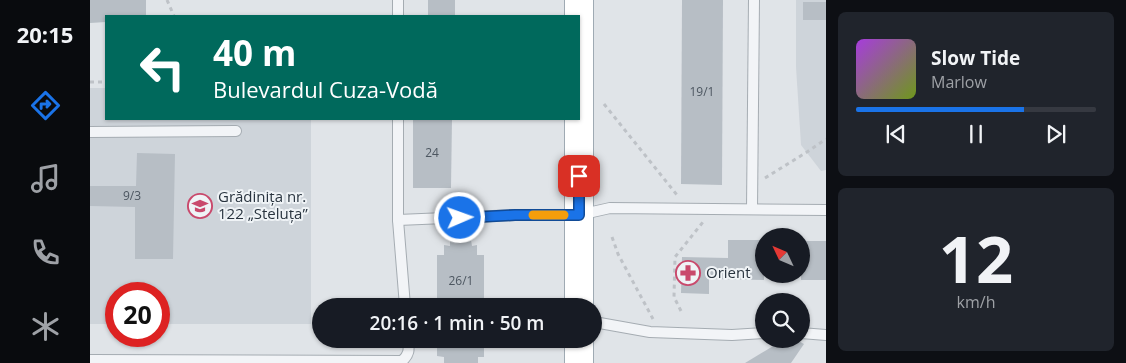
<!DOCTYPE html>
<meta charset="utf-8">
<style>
body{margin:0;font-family:"Open Sans",sans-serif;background:#20242c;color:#f1f3f6;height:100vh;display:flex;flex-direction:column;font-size:19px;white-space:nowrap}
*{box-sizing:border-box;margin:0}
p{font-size:16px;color:#9ea1a6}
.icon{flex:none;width:28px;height:28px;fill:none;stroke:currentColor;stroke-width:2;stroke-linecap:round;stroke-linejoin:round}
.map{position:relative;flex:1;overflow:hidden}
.drawer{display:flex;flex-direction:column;gap:12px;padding:12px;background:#0d0f14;width:300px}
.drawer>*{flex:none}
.banner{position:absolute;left:15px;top:15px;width:475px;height:105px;border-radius:0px;box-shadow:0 1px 4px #0004;background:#00695c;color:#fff;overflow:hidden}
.needle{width:32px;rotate:314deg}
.tools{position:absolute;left:665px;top:228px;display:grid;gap:10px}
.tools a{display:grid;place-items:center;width:55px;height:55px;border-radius:50%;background:#171b24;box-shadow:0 1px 4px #0004;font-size:25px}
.speed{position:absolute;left:15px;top:282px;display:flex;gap:10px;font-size:25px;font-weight:700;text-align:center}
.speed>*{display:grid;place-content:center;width:65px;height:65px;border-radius:50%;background:#171b24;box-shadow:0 1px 4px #0004;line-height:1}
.speed .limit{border:8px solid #d22;background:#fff;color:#111}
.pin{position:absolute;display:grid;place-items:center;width:42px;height:42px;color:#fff;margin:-21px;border-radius:10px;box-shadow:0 2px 8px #0006}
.me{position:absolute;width:55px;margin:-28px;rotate:88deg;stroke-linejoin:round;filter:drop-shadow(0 0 4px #0008)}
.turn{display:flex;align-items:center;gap:18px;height:105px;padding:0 25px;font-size:22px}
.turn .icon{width:65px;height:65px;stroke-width:2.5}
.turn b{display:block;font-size:35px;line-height:42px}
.drawer .widget{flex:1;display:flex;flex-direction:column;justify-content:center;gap:8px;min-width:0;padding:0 18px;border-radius:8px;background:#20242c}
.drawer .dial{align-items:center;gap:0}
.dial b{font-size:65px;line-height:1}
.song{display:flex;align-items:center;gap:15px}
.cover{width:60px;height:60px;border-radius:8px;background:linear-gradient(135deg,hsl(280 70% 55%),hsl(80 70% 35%))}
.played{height:5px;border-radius:2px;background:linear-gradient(90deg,#1a73e8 70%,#363941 70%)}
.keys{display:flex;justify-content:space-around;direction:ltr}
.trip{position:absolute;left:222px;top:298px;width:290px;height:50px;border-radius:25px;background:#171b24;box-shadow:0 1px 4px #0004;font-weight:600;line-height:50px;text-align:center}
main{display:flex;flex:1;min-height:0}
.dock{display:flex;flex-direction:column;width:90px;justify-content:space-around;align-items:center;background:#090b0e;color:#9ea1a6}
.dock .icon{width:35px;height:35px}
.dock .active{color:#1a73e8}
.dock b{font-size:22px;color:#f1f3f6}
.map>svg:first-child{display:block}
</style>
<main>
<nav class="dock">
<b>20:15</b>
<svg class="icon active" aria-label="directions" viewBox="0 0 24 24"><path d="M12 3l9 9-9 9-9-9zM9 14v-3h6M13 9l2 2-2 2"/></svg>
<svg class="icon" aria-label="music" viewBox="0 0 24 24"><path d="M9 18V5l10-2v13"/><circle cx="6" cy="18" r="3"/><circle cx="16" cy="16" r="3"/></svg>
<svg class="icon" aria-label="phone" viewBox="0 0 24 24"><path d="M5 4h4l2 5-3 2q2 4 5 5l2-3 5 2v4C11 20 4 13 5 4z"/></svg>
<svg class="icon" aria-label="climate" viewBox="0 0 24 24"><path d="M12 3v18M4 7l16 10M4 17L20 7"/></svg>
</nav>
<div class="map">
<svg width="736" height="363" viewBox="0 0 736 363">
<rect width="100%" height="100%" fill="#e0e4e8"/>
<g fill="#ced4da">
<path d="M 706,0 L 736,0 L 736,170 L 731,171 L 711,145 L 706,67 Z"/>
<path d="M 0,88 L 16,88 L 16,119 L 221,119 L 221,324 L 69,324 L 69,294 L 26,294 L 26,324 L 0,324 Z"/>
</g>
<g fill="#b7bec5">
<path d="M 0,0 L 56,0 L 56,16 L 16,16 L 16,22 L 0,23 Z"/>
<rect x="338" y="0" width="27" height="16"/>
<path d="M 592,0 L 633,0 L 632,185 L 591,184 Z"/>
<rect x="713" y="2" width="23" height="18"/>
<path d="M 323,119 L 362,119 L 361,188 L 323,188 Z"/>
<path d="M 47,153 L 85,154 L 83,259 L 45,259 L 45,207 L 0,206 L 0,186 L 46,186 Z"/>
<path d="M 360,240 L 381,240 L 382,246 L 387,245 L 387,255 L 394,255 L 394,306 L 347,306 L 347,255 L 354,255 L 354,245 L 360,246 Z"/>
<path d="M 638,240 L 674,240 L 674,280 L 619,279 L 619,294 L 591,293 L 592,257 L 638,258 Z"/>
<rect x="711" y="241" width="25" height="39"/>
<path d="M 347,339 L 394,339 L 394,357 L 388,357 L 388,363 L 354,363 L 354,357 L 347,356 Z"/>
<path d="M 695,339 L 705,339 L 714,344 L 701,363 L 655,363 Z"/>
</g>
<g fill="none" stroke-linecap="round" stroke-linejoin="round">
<defs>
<g id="service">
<path d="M 308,16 L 308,0"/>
<path d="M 308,119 L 308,220 L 425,215 L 489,215 L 520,208 L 736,210"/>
<path d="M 0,132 L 146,131"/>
<path d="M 662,209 L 664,0"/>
<path d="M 308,220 L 315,306"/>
<path d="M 504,322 L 560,332 L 642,335 L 674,333"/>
<path d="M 711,333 L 736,335"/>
<path d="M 0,360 L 312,361 C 320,354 319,349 318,339"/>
</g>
<g id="primary">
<path d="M 489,306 L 489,0"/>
<path d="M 489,363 L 489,339"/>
</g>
</defs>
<use href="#service" stroke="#a5acb2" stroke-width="12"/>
<use href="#primary" stroke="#9faab3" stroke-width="30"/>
<g stroke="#bec2c7" stroke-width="3" stroke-dasharray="4 4" stroke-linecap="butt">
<path d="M 77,0 L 84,16"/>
<path d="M 0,82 L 16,82"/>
<path d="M 514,104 L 587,195"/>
<path d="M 675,178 L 717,152 L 736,139"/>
<path d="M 522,237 L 528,254 L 563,319"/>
<path d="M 591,311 L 584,297 L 585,257 L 613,222"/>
</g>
<use href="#service" stroke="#f2f4f7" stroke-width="10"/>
<use href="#primary" stroke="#fff" stroke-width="28"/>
</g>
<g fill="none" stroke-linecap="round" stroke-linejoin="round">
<defs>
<path id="route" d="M 370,218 L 425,215 L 489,215 L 489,176"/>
</defs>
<use href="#route" stroke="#114b97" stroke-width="12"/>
<use href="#route" stroke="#1a73e8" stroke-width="9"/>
<path stroke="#f59e0b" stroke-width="9" d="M 443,215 L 474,215"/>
</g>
<defs>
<symbol id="school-ring" viewBox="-11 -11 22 22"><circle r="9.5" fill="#eff3f6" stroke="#c9496c" stroke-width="1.5"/><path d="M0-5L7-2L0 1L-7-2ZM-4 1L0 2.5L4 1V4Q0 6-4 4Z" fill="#c9496c"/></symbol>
<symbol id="pharmacy-ring" viewBox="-11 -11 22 22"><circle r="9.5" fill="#eff3f6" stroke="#c9496c" stroke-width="1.5"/><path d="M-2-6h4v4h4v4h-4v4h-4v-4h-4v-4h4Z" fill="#c9496c"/></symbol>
</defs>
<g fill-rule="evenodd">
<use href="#school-ring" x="96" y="192" width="28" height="28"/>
<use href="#pharmacy-ring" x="584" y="259" width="28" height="28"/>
</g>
<g text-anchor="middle" stroke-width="4" stroke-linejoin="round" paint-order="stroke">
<g font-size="12" fill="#4c5660">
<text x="612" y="96">19/1</text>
<text x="342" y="157">24</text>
<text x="42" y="200">9/3</text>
<text x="371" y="285">26/1</text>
</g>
<g font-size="15" fill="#29343f" stroke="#eff3f6" text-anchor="start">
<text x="128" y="202">Grădinița nr.<tspan x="128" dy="17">122 „Steluța”</tspan></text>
<text x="616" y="278">Orient</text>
</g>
</g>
</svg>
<div class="tools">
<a><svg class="needle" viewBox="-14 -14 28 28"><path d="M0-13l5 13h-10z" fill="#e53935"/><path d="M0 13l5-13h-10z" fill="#9ea1a6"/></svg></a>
<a><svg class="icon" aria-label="search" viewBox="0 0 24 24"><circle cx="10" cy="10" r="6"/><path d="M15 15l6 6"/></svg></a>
</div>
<div class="speed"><div class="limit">20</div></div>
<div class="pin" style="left:489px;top:176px;background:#d93025"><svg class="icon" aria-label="arrive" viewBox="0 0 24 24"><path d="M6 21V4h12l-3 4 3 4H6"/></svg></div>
<svg class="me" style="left:370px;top:218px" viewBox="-20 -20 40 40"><circle r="17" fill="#1a73e8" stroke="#fff" stroke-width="3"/><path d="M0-11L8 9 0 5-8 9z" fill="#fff"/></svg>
<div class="trip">20:16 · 1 min · 50 m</div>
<div class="banner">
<div class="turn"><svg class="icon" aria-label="left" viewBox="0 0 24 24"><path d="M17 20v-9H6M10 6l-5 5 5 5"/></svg><div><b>40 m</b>Bulevardul Cuza-Vodă</div></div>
</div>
</div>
<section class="drawer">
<div class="widget">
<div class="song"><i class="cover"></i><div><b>Slow Tide</b><p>Marlow</p></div></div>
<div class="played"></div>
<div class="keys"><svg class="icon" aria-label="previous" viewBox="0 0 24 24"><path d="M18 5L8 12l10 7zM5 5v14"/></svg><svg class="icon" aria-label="pause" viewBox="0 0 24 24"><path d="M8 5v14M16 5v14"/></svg><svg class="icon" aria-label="next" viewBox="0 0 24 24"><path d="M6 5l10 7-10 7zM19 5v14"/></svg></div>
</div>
<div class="widget dial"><b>12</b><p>km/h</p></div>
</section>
</main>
